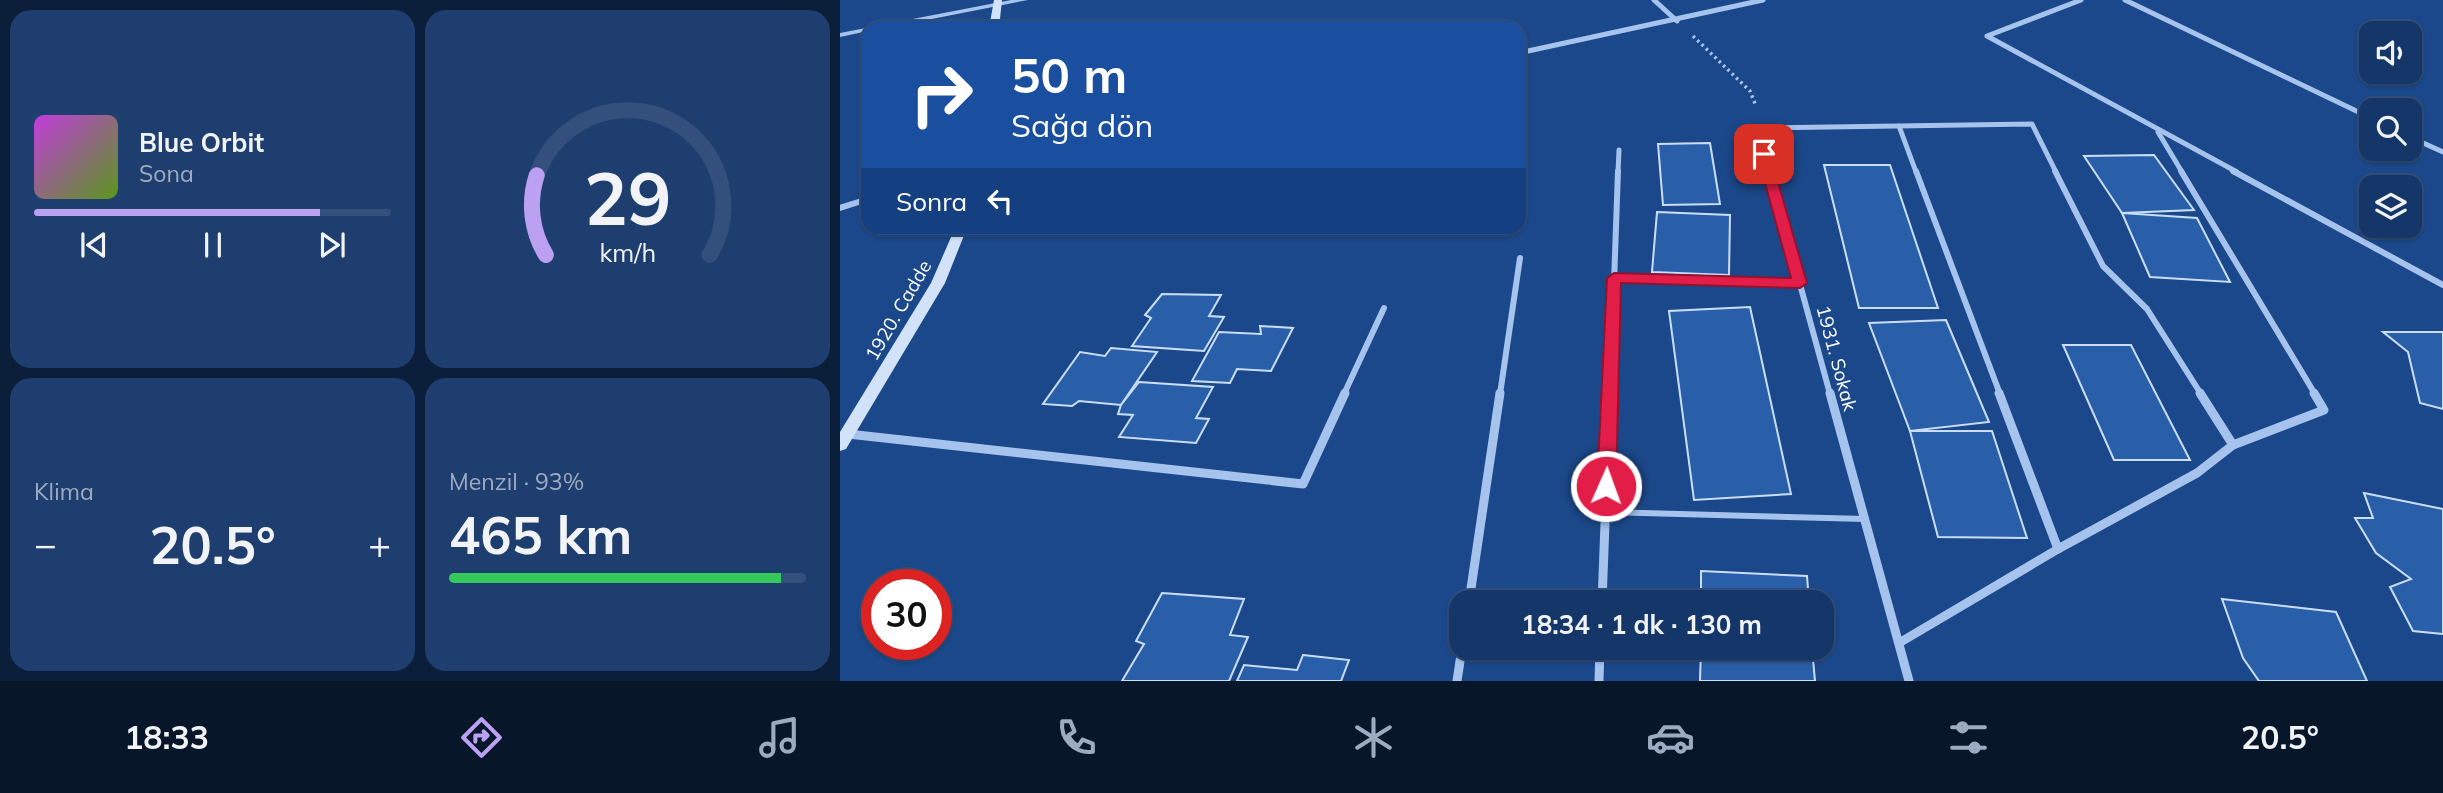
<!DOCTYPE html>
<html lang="tr">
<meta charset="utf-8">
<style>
body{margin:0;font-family:Mulish,sans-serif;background:#1d3e6e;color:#f1f3f6;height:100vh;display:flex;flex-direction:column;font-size:26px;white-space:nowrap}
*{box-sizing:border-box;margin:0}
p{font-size:23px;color:#9dabc0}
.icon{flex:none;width:38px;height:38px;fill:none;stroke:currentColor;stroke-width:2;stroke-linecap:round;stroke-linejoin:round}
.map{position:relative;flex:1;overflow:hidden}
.sheet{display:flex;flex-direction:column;gap:10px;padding:10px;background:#0b1e39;width:840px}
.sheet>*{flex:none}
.top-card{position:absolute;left:21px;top:21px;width:665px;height:214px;border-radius:21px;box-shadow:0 2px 5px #0004,0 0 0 2px #33507c;background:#1a4fa0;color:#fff;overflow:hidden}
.fabs{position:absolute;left:1519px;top:21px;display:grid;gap:14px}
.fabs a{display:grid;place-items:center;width:63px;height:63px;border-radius:14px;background:#143668;box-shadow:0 2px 5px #0004,0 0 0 2px #33507c;font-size:35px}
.speed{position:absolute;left:21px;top:569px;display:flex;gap:14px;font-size:35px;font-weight:700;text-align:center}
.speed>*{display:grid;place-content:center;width:91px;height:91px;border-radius:50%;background:#143668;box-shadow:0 2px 5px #0004,0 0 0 2px #33507c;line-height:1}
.speed .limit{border:10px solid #d22;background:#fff;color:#111}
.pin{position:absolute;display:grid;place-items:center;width:60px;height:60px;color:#fff;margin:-30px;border-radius:14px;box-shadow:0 4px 10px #0006}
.me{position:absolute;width:77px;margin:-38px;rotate:2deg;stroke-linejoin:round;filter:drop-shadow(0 0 5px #0008)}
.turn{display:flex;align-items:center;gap:24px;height:147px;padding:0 35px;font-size:32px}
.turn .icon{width:91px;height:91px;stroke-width:2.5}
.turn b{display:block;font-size:49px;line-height:60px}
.then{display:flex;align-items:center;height:66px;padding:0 35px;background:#0003;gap:14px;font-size:26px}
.big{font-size:52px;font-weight:700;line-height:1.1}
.sheet .widget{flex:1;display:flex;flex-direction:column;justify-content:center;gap:10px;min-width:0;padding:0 24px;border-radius:21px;background:#1d3e6e}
.sheet .dial{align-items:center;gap:0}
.dial svg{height:182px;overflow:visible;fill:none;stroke:#33507c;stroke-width:7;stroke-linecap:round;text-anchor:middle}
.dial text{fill:#f1f3f6;stroke:none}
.song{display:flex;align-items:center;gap:21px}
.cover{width:84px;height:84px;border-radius:10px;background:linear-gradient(135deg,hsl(290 70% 55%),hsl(90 70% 35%))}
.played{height:7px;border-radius:4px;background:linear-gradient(90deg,#bca0f2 80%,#33507c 80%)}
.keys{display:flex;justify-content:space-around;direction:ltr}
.heat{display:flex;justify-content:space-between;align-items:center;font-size:38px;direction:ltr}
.charge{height:10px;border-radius:5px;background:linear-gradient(90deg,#34c759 93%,#33507c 0)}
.sheet .tiles{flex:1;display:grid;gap:10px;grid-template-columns:repeat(2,1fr)}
.trip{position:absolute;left:609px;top:590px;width:385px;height:70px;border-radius:21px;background:#143668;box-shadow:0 2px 5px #0004,0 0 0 2px #33507c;font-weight:700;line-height:70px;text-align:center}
.tab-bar{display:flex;height:112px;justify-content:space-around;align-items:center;background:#08162a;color:#9dabc0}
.tab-bar .icon{width:49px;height:49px}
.tab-bar .active{color:#bca0f2}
.tab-bar b{font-size:32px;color:#f1f3f6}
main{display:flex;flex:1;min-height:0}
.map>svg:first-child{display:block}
</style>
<main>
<section class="sheet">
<div class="tiles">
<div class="widget">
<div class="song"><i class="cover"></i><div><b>Blue Orbit</b><p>Sona</p></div></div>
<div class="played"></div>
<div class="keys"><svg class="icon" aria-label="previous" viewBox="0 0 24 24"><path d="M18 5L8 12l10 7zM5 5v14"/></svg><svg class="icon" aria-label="pause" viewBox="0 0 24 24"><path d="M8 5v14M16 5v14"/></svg><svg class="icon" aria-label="next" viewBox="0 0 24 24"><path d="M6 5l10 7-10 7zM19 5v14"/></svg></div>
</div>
<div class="widget dial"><svg viewBox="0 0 100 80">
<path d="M14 69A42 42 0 1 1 86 69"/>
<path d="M14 69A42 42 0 0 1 10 34" stroke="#bca0f2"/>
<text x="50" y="56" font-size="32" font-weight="700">29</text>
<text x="50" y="72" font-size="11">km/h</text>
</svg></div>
<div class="widget"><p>Klima</p>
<div class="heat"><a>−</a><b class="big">20.5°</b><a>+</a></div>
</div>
<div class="widget"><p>Menzil · 93%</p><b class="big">465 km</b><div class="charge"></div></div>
</div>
</section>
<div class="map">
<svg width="1603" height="681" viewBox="0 0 1603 681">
<rect width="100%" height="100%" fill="#1b488a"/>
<g fill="#295ea9" stroke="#cbdef9" stroke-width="2">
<path d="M 870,143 L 880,204 L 823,205 L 818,144 Z"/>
<path d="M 1314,155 L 1354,210 L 1282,213 L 1244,156 Z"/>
<path d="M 984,165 L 1050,165 L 1098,308 L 1019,308 Z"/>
<path d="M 817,212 L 890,215 L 889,275 L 812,272 Z"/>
<path d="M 1282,213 L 1357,218 L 1390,282 L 1310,277 Z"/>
<path d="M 322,294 L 381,295 L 369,316 L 384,317 L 364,351 L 292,346 L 311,318 L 305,315 Z"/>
<path d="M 910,307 L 951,494 L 854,500 L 829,311 Z"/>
<path d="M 1106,320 L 1149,422 L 1070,431 L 1029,323 Z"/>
<path d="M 420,326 L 453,328 L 431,371 L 397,369 L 390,383 L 352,381 L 379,332 L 421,334 Z"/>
<path d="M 1543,332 L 1603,332 L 1603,409 L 1580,403 L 1568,352 Z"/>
<path d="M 1223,345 L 1291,345 L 1350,460 L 1274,460 Z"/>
<path d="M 271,348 L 317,352 L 281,405 L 239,401 L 232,406 L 203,404 L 240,352 L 265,356 Z"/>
<path d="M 299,382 L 373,387 L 356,418 L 369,419 L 356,443 L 279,437 L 293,415 L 278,414 L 281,405 Z"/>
<path d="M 1070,431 L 1152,431 L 1187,538 L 1098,537 Z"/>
<path d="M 1524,493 L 1603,509 L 1603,634 L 1573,631 L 1550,587 L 1571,579 L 1536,553 L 1515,518 L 1533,518 Z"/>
<path d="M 861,571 L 967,576 L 969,602 L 861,602 Z"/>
<path d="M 322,593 L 404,599 L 390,635 L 408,637 L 389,681 L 282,681 L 304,644 L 296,641 Z"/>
<path d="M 1382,599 L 1496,612 L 1527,681 L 1419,681 L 1403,658 Z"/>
<path d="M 861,648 L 972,648 L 975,681 L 860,681 Z"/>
<path d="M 463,655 L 509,660 L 501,681 L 397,681 L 404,665 L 457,670 Z"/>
</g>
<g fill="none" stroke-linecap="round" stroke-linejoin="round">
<path stroke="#a5c3ed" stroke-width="3.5" stroke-dasharray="2.5 3.5" stroke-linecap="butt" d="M 853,36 L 910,91 L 916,106"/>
<path stroke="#a5c3ed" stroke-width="5" d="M 774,278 L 960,283"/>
<path stroke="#a5c3ed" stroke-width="6" d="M 766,512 L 1025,519"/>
<g stroke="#a5c3ed" stroke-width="5">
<path d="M 814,0 L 837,21"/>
<path d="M 1241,0 L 1147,36 L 1397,172"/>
<path d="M 1285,0 L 1531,118"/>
<path d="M 679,53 L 923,0"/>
<path d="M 1059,126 L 1076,172"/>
<path d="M 1318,132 L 1342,172"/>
<path d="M 1570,137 L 1603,152"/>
<path d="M 778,172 L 779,150"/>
<path d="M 929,172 L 917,128 L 1192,124 L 1216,172"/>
</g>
<g stroke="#a5c3ed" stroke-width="6">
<path d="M 929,171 L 990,394"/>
<path d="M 1076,171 L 1160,394"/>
<path d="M 1215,171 L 1263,266 L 1307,309 L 1361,394"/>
<path d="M 1341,171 L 1475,394"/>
<path d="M 1393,171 L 1603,285"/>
<path d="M 0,208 L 28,199"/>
<path d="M 504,394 L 544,308"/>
<path d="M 660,394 L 680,258"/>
<path d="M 770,394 L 778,171"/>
</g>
<g stroke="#a5c3ed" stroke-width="9">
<path d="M 990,393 L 1069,681"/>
<path d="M 1159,393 L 1218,549"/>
<path d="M 1360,393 L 1393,445"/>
<path d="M 8,434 L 463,484 L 505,393"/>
<path d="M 629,602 L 660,393"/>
<path d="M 762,602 L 770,393"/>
<path d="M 1059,643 L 1218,549 L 1357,473 L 1393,445 L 1484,410 L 1474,393"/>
<path d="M 617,681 L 622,648"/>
<path d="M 759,681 L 760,648"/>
</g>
<path fill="#a5c3ed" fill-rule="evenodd" d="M 171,0 L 188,0 L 46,28 L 28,28 L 28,31 L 0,37 L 0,33 Z"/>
<g fill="#d2e2f9" fill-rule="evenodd">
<path d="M 154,0 L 162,0 L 159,28 L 149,28 Z"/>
<path d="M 115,228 L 127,228 L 105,283 L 6,449 L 0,451 L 0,432 L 91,283 Z"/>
</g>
</g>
<path fill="#e11d48" stroke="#92132f" stroke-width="2" d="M 924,150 L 930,154 L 967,283 L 960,288 L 781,283 L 776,486 L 773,492 L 766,494 L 760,492 L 757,486 L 767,278 L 774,273 L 951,278 L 917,154 Z"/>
<g text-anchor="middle" stroke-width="7" stroke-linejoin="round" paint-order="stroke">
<g font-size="19" fill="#fff" stroke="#1b488a">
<text transform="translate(58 310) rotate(-60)" y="7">1920. Cadde</text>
<text transform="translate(997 358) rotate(75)" y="7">1931. Sokak</text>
</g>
</g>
</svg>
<div class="fabs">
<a><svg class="icon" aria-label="sound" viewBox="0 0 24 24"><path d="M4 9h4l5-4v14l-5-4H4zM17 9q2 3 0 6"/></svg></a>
<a><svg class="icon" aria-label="search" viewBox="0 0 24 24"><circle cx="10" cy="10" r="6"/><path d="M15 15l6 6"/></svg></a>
<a><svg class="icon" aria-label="layers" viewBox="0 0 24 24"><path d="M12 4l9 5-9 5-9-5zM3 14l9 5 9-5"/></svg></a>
</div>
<div class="speed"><div class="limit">30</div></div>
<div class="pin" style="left:924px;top:154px;background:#d93025"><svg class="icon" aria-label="arrive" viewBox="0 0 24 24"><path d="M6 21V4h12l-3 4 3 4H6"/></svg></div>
<svg class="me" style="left:766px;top:486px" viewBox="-20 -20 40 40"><circle r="17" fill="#e11d48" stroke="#fff" stroke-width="3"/><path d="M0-11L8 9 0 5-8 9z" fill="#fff"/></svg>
<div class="trip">18:34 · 1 dk · 130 m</div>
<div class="top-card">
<div class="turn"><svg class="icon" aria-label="right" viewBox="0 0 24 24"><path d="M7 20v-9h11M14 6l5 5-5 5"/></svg><div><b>50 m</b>Sağa dön</div></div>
<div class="then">Sonra<svg class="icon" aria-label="left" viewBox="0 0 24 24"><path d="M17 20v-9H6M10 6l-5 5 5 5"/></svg></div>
</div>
</div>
</main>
<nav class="tab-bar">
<b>18:33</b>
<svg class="icon active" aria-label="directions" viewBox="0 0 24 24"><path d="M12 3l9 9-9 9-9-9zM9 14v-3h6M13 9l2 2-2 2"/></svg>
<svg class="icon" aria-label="music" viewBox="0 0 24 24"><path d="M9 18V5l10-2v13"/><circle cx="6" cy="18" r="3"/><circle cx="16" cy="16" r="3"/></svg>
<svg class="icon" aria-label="phone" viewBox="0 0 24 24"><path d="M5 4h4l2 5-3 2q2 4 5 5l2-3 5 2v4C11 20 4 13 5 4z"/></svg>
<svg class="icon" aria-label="climate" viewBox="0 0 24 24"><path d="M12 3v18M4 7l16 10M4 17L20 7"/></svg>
<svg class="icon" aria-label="car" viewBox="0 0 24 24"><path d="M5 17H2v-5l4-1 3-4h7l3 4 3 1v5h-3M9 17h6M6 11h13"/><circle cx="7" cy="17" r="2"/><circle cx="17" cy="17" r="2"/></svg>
<svg class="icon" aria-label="filters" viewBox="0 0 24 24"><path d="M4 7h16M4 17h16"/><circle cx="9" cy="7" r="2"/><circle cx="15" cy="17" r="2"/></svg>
<b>20.5°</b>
</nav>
